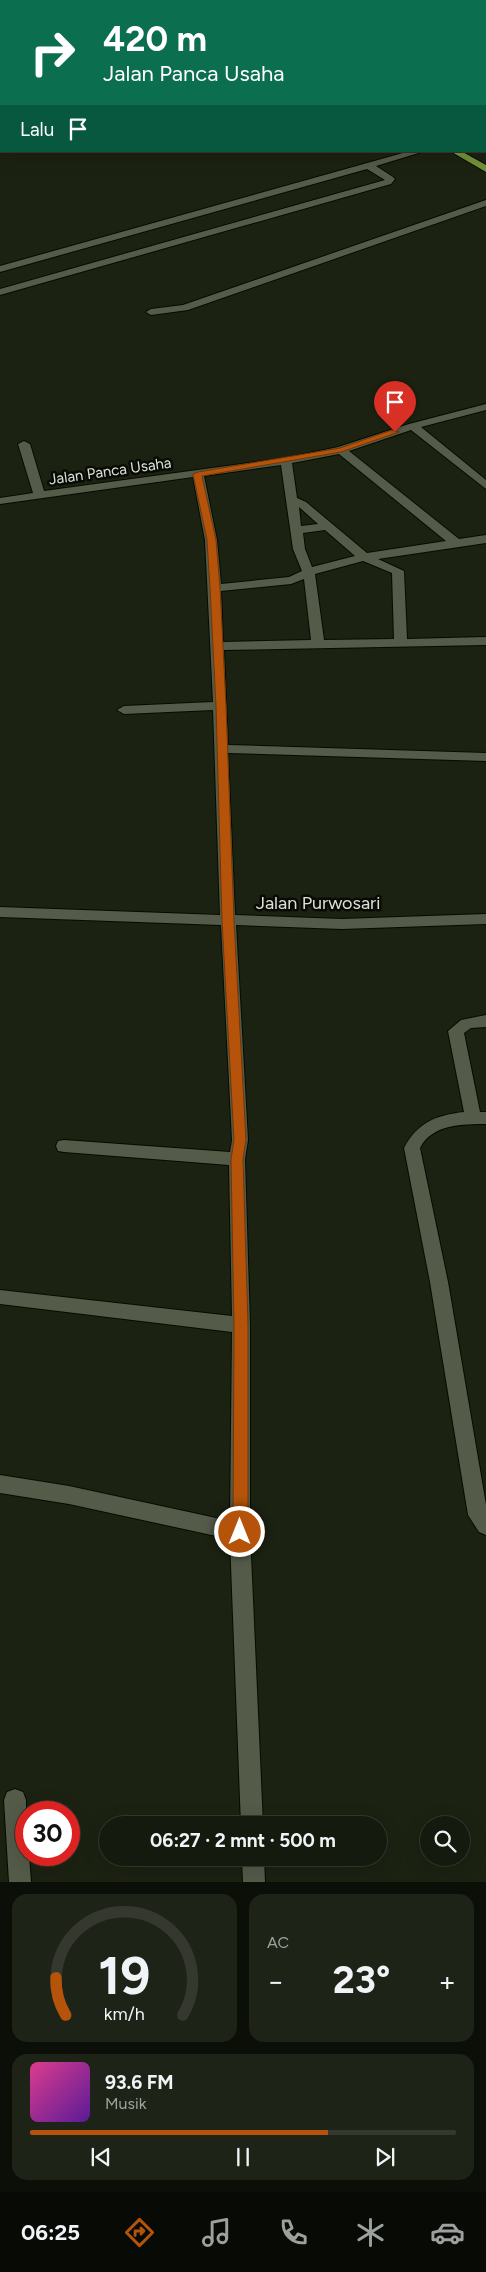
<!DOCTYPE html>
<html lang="id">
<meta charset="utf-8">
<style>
body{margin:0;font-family:Figtree,sans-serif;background:#1e2317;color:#f1f3f6;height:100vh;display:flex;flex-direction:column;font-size:19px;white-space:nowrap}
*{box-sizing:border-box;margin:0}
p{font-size:16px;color:#9da19e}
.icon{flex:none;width:28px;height:28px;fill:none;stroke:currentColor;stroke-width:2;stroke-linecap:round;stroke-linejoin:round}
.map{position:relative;height:1882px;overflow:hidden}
.sheet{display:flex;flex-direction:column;gap:12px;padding:12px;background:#0c0e08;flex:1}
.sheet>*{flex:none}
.banner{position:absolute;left:0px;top:0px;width:486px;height:152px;box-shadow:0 5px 20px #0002,0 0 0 1px #34382e;background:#0b6e4f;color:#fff;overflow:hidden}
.fabs{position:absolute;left:420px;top:1816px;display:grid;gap:10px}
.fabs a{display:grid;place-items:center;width:50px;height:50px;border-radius:50%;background:#151a0e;box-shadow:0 5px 20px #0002,0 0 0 1px #34382e;font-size:25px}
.speed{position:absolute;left:15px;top:1801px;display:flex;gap:10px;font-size:25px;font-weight:700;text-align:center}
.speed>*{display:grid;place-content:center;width:65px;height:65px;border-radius:50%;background:#151a0e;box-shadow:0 5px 20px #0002,0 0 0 1px #34382e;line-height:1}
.speed .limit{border:8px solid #d22;background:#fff;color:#111}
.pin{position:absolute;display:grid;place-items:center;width:42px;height:42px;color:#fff;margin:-51px -21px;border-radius:50% 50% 50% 0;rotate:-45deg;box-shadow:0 0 5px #0007}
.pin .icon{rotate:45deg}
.me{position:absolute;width:55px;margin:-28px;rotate:0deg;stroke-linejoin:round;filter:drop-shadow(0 0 4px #0008)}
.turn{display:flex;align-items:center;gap:18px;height:105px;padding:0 20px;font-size:22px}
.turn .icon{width:65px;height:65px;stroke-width:2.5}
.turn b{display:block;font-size:35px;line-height:42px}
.then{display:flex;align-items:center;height:48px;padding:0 20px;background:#0003;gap:10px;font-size:19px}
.big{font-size:38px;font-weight:700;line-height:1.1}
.sheet .card{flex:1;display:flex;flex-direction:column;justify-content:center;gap:8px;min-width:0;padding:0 18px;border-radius:15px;background:#1e2317}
.sheet .dial{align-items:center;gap:0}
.dial svg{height:130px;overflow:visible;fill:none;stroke:#34382e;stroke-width:7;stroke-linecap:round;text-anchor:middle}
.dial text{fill:#f1f3f6;stroke:none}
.song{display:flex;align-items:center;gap:15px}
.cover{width:60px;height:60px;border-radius:8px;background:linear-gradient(135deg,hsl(330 70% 55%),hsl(270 70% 35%))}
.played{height:5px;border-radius:2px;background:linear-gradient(90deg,#b45309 70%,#34382e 70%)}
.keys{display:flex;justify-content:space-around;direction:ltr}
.heat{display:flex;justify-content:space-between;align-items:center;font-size:28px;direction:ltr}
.sheet .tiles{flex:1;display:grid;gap:12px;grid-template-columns:1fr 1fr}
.card:last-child{grid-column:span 2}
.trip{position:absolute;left:99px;top:1816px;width:288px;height:50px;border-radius:25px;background:#151a0e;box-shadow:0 5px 20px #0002,0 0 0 1px #34382e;font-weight:700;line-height:50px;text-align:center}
.menu{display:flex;height:80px;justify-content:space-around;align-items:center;background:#080a06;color:#9da19e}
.menu .icon{width:35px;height:35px}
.menu .current{color:#b45309}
.menu b{font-size:22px;color:#f1f3f6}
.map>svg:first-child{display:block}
</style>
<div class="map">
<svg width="486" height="1882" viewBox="0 0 486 1882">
<rect width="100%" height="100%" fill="#1c2212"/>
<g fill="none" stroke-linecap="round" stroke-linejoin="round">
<defs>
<g id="minor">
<rect x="1" y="0" width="8" height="1"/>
<rect x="0" y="50" width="1" height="4"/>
<rect x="485" y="68" width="1" height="4"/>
<path d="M 410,151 L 425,151 L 376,166 L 393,177 L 395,179 L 391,184 L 0,295 L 0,289 L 385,180 L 367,169 L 0,272 L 0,266 Z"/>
<path d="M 486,200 L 486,206 L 188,310 L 151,315 L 146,312 L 151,309 L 183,305 Z"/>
<path d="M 486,404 L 486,410 L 421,427 L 486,480 L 486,489 L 411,430 L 349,451 L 459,539 L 486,535 L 486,543 L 378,559 L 404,571 L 407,639 L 486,637 L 486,645 L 224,650 L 228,745 L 486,753 L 486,761 L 228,753 L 235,915 L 342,919 L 486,914 L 486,924 L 342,929 L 236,925 L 248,1140 L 245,1159 L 250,1325 L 250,1532 L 263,1825 L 241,1825 L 230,1539 L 69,1504 L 0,1493 L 0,1475 L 69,1486 L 230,1521 L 232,1332 L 0,1304 L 0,1290 L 232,1316 L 229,1165 L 64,1152 L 58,1151 L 56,1146 L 58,1141 L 64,1140 L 230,1152 L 232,1140 L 221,925 L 0,917 L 0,907 L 220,915 L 213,710 L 124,714 L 117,710 L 124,706 L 213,702 L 205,540 L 193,477 L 0,504 L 0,498 L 33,493 L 18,444 L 24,441 L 30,444 L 44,491 L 286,458 L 338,447 L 409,424 ZM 339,454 L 446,541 L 367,553 L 306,502 L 297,498 L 292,463 ZM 281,465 L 293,549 L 302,571 L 289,577 L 221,584 L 217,540 L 204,476 ZM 299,507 L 318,524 L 301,526 ZM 325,530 L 355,556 L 312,567 L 305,549 L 303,533 ZM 363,561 L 392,573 L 394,639 L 324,640 L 315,574 ZM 304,579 L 311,640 L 223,642 L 221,591 L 291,584 Z"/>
<path d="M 486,1015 L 486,1027 L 471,1028 L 464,1033 L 480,1112 L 486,1112 L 486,1124 C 463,1124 432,1124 420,1148 L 448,1282 L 486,1505 L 486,1535 L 479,1532 L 468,1515 L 430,1282 L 404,1148 C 417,1123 436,1115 464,1112 L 448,1031 L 461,1020 Z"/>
<path d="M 15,1789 L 23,1792 L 26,1800 L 26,1855 L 29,1855 L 31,1882 L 9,1882 L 4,1800 L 7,1792 Z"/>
<path d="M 242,1858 L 264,1858 L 265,1882 L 243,1882 Z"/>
</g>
<g id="trunk">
<rect x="212" y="0" width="8" height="1"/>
<path d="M 450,151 L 461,151 L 486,165 L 486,172 Z"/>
</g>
</defs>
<use href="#minor" stroke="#060b01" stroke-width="2"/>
<use href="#trunk" stroke="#060b01" stroke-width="2"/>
<use href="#minor" fill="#545b49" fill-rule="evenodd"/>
<use href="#trunk" fill="#72903a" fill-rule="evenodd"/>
</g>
<path fill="#b45309" stroke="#753606" d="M 392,430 L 399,432 L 341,452 L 202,476 L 216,540 L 220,588 L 226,706 L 234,921 L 246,1140 L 243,1159 L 248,1325 L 248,1532 L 246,1537 L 240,1539 L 235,1537 L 233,1532 L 234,1325 L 231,1159 L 234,1140 L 222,921 L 216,706 L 210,588 L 207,540 L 193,474 L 198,472 L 340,448 Z"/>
<g text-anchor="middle" stroke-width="5" stroke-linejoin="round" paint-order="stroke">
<g font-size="15" fill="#dce1d6" stroke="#080a05">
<text transform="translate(110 471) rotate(-8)" y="5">Jalan Panca Usaha</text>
</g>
<g font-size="18" fill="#dce1d6" stroke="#080a05">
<text x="318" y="909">Jalan Purwosari</text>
</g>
</g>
</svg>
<div class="fabs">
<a><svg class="icon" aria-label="search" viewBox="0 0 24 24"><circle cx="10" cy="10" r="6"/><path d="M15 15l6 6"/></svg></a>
</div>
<div class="speed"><div class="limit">30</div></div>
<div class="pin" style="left:395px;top:432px;background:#d93025"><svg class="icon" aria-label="arrive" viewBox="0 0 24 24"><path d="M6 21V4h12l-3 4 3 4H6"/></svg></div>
<svg class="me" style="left:240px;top:1532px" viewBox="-20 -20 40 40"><circle r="17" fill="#b45309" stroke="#fff" stroke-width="3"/><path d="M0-11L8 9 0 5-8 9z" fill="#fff"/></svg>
<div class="trip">06:27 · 2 mnt · 500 m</div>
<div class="banner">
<div class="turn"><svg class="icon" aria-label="right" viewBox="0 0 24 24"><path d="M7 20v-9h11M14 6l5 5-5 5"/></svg><div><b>420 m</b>Jalan Panca Usaha</div></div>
<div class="then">Lalu<svg class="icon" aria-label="arrive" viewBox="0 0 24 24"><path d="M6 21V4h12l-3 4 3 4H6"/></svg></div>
</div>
</div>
<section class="sheet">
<div class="tiles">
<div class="card dial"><svg viewBox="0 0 100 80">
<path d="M14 69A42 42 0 1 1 86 69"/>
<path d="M14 69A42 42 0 0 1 8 46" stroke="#b45309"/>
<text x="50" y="56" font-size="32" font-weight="700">19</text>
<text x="50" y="72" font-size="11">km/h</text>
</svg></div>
<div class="card"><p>AC</p>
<div class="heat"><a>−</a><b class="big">23°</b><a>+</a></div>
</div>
<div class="card">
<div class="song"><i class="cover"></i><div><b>93.6 FM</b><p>Musik</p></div></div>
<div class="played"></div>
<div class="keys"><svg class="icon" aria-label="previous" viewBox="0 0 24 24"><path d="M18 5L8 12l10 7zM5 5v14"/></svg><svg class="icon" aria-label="pause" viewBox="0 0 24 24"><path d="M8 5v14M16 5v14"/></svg><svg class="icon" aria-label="next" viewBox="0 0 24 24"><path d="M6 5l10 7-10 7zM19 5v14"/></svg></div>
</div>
</div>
</section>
<nav class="menu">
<b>06:25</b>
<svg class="icon current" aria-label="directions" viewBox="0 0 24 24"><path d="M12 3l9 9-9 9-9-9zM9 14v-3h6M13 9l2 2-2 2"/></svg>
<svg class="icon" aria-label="music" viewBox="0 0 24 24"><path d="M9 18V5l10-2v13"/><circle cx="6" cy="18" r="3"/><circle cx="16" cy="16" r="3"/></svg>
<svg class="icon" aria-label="phone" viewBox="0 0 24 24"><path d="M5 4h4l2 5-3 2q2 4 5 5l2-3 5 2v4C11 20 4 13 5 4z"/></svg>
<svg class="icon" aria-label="climate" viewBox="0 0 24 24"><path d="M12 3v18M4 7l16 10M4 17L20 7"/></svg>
<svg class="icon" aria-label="car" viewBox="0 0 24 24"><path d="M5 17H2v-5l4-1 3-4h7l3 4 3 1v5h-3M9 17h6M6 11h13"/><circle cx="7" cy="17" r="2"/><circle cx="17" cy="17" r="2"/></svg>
</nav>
